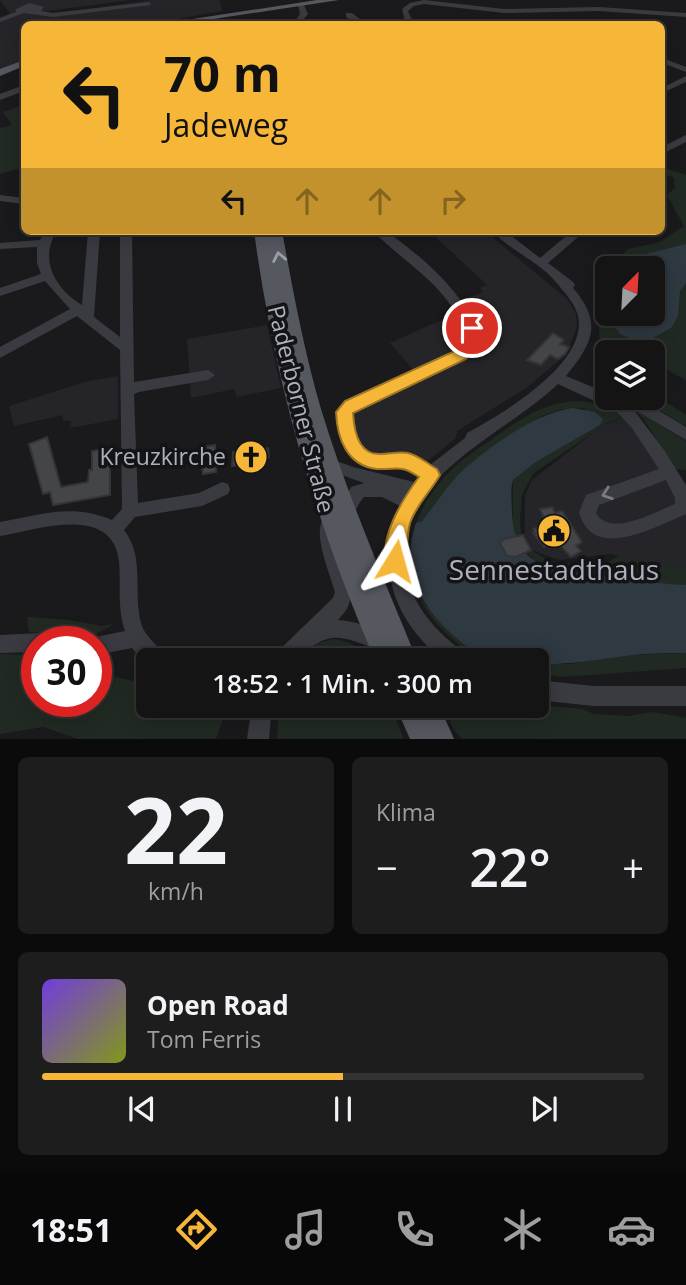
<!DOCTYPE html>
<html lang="de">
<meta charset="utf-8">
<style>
body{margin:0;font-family:"Open Sans",sans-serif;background:#1d1d1e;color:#f1f3f6;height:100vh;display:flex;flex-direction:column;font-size:26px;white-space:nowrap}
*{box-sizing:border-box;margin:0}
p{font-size:23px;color:#9d9ea0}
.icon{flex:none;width:38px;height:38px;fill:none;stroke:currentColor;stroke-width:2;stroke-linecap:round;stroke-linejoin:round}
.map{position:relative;height:739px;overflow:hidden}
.details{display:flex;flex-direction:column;gap:18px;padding:18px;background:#0b0b0c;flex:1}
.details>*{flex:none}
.guide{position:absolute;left:21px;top:21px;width:644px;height:214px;border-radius:10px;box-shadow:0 4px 18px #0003,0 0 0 2px #333334;background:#f6b738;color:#111;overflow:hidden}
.needle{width:46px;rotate:24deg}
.buttons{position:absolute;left:595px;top:256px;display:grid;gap:14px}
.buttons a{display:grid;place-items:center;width:70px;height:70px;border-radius:10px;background:#141415;box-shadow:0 4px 18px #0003,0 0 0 2px #333334;font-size:35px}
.speed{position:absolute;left:21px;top:626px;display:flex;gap:14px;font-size:35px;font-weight:700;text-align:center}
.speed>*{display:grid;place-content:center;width:91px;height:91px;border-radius:50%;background:#141415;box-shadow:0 4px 18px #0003,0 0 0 2px #333334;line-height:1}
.speed .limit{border:10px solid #d22;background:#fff;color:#111}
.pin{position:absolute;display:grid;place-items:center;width:60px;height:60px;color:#fff;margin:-30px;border:4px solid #fff;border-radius:50%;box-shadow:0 2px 7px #0007}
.me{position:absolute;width:77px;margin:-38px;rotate:8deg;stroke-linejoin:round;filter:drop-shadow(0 0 5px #0008)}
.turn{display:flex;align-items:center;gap:24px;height:147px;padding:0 28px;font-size:32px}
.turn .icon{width:91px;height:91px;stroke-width:2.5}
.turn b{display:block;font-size:49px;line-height:60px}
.lanes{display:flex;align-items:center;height:66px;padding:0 28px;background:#0003;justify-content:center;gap:35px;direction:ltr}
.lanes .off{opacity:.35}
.big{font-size:52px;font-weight:600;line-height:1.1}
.details .tile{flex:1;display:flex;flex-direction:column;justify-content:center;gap:10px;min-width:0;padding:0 24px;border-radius:10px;background:#1d1d1e}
.details .dial{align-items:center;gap:0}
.dial b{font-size:91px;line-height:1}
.song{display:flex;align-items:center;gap:21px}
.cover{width:84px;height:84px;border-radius:10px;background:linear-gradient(135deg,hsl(260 70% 55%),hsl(70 70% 35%))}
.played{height:7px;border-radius:4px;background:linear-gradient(90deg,#f6b738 50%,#333334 50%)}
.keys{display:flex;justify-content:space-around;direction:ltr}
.heat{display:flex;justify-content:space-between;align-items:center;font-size:38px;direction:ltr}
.details .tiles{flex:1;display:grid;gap:18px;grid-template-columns:1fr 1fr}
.tile:last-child{grid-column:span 2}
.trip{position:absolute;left:136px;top:648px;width:413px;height:70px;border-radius:10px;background:#141415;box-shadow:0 4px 18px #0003,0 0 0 2px #333334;font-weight:600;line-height:70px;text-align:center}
.tabs{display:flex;height:112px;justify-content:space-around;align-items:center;background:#080808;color:#9d9ea0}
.tabs .icon{width:49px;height:49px}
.tabs .selected{color:#f6b738}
.tabs b{font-size:32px;color:#f1f3f6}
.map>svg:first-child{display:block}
</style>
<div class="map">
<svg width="686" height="739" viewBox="0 0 686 739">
<rect width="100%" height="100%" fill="#1a1a1c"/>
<g fill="#252529">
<path d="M 0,0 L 131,0 L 40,12 L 59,13 L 153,0 L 220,0 L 222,11 L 150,24 L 24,24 L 24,60 L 0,69 L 0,18 L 10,13 Z"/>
<path d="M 429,231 L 485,231 L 567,299 L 576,314 L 577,327 L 566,355 L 526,388 L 457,431 L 456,438 L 424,464 L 413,453 L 408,456 L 376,458 L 357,445 L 349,424 L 352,412 L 454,364 L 469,353 L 476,339 L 472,318 L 458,301 L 483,292 L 480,288 L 487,285 Z"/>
<path d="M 457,313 L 465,331 L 464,341 L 450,355 L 416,373 L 390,343 Z"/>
<path d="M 267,325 L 281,388 L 237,397 L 234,389 L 191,398 L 187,339 Z"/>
<path d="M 118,376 L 118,419 L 70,428 L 71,421 L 63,421 L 63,415 L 14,426 L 9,406 L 88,381 Z"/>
<path d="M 625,416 L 686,505 L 686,568 L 672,567 L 645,560 L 631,560 L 611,554 L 560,560 L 531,550 L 522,535 L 525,533 L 525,496 L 532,480 L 602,426 Z"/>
</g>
<g fill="#212a22">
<path d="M 24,105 L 24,167 L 0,174 L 0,128 L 12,125 L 3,112 Z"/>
<path d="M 662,167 L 686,175 L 686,380 L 658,365 L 653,370 L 653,352 L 607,352 L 607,366 C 594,348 604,327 595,307 L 607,306 L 607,313 L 653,313 L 653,268 L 616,268 L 615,262 L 628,249 L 660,242 L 684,226 L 667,195 L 675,188 L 674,178 L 662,173 Z"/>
<path d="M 653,394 L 686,415 L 686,426 L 637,397 L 653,397 Z"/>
<path d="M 581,401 L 606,405 L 625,416 L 607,423 L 534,473 L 522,494 L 520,519 L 521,533 L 535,553 L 551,561 L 586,566 L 608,562 L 620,555 C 631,562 641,558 653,561 C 665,564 674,567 686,568 L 686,585 L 652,584 L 573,573 L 534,560 L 518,544 L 513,533 L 513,480 L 536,462 L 600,425 L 584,408 L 562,409 L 544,415 L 512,435 L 456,477 L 422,521 L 416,523 L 411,560 L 418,592 L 426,606 L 483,652 L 512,660 C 504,660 493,662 485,660 C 470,656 453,640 442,629 C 398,584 402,527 441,481 C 456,463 476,450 495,437 C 522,418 546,401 581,401 Z"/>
<path d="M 633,409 L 686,441 L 686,470 L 676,469 L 644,420 Z"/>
<path d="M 27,617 L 68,620 L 102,626 L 114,624 L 90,637 L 29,632 Z"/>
<path d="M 334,639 C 349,641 359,646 367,660 L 300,660 L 318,643 Z"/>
<path d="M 686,653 L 686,668 L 562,677 L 537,674 L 537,664 L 570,664 L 628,655 Z"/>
<path d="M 0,654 L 37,655 L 37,702 L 96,702 L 96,672 L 149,685 L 149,705 C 174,705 208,697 222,721 L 216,739 L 78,739 L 44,727 L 0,734 Z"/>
<path d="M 279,705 L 390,705 L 404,739 L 277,739 Z"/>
<path d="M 444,705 L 537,705 L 582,709 L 594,714 L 628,716 L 652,712 L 686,718 L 686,739 L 462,739 L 453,728 Z"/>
</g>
<g fill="#2f3941">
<path d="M 686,244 L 686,283 L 680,291 L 678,316 L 672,327 L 648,341 L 637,341 L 620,334 L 610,319 L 624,313 L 653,313 L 653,268 L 634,268 L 637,260 L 642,255 Z"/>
<path d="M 573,408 L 595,412 L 603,419 L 600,425 L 536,462 L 513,480 C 510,491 512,501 512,512 C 514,574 562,571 611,577 C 636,580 660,584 686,585 L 686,653 C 666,653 645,653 625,656 C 595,660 568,665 537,664 L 537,660 L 512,660 L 491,653 L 477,654 C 433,623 396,581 416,523 L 422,521 C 433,507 444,491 456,477 C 482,451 536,412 573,408 Z"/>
</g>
<g fill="#444549" stroke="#343338" stroke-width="2">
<path d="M 553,333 L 564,340 L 560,344 L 569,347 L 565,354 L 558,359 L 550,355 L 541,365 L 527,360 Z"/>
<path d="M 47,437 L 61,487 L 88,482 L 89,470 L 92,470 L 92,451 L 110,448 L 110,495 L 53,505 L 50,492 L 43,494 L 29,444 Z"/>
<path d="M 215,445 L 216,472 L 203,474 L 200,452 L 204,447 Z"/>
<path d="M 268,448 L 269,457 L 265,458 L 266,462 L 232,466 L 233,452 Z"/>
<path d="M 552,507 L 555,513 L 562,511 L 582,542 L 576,546 L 581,551 L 571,557 L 556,541 L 544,547 L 533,533 L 535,533 L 533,529 L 547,525 L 540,509 Z"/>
<path d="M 523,535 L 531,550 L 516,557 L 507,556 L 500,543 L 504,539 Z"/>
</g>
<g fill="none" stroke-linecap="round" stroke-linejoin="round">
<g fill="#3a3b41" fill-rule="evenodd">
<path d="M 424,0 L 504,9 L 599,7 L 686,13 L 686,17 L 599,11 L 504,13 L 424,4 L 414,6 L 408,11 L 411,18 L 420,24 L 413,24 L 405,21 L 402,9 L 410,3 Z"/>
<path d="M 149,2 L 151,5 L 53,17 L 24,13 L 0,22 L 0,18 L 16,12 L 16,9 L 29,3 L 44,7 L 41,11 L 53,13 Z"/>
<path d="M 301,3 L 304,5 L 308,14 L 299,24 L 293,24 L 300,14 L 298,5 Z"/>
<path d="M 346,13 L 352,13 L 366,24 L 358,24 L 346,17 Z"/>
<path d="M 662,58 L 686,67 L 686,72 L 662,63 Z"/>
<path d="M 686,76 L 686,82 L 662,93 L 662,88 Z"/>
<path d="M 24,85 L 24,91 L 0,100 L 0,94 Z"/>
<path d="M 686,135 L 686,142 L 662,154 L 662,147 Z"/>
<path d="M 0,195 L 24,198 L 24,204 L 0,201 Z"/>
<path d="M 45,231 L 57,231 C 38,260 56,289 82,305 L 88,231 L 100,231 L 94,317 L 120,337 L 120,231 L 132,231 L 134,382 L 208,370 L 215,375 L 208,380 L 139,392 L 134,394 L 138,503 L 199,493 L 222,482 L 228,484 L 230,489 L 228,494 L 202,506 L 135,517 L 124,530 C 145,556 133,592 141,623 C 145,638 160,645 166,660 L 149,660 L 149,667 L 132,648 L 96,655 L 96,642 L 88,642 L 96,637 L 125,631 C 117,609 121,584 119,561 C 112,503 37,530 0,536 L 0,522 C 40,515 72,503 112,520 L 122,509 L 120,350 L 77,316 L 0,358 L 0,347 L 70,309 L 45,281 L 0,296 L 0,288 L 41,274 L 37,263 L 37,247 L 0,249 L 0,243 L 40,240 Z"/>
<path d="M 373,231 L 386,231 C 421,256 467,294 479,337 L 466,358 L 355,409 C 346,424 357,452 376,455 C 381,456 387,454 393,454 C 407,452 419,457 430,465 L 465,438 L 467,433 C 502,414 580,368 579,323 C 579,307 565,293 555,281 C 539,262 510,250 492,231 L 505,231 L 540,258 L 572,231 L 585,231 L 548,263 L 573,282 L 575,285 L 573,288 C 603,323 593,343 566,376 L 607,393 L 607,397 L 636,397 L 686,427 L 686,440 L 633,409 L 664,450 L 686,485 L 686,514 C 662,524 608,554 587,528 C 583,524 581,518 579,513 L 586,495 L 659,469 L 632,428 L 616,411 L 558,384 C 497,442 370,486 413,594 C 420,610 432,625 445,637 C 453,644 462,650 467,660 L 442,660 C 392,616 376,569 400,506 L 382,497 L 364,497 C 356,505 355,521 340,516 L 338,511 L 351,487 L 364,483 L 325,469 L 323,465 L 325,461 L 331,459 L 353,467 L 414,482 L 419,475 C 401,461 397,469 377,468 C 350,466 338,439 337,415 L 345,401 L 456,352 L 465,337 C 454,289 405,264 373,231 ZM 666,480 L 675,498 L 675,504 C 655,512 610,538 596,513 L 599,505 Z"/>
<path d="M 328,519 L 334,521 L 339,546 L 353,592 L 347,609 L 338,620 C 355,621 370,627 385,634 L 388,641 L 385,648 L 378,650 C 340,635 328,629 297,660 L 273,660 L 276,653 L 333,598 L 335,592 C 330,574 314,537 322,521 Z"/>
<path d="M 42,633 L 49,635 L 52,642 L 37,642 L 37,652 L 0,653 L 0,635 Z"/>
<path d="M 537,680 L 594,686 L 686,686 L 686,706 L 594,706 L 537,700 Z"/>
<path d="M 252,705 L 272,705 L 269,739 L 247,739 Z"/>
</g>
<g fill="#565860" fill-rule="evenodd">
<path d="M 317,0 L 339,0 L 181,24 L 160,24 Z"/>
<path d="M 24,60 L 24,66 L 0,76 L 0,69 Z"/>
<path d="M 254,231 L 282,231 C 293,291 304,351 321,409 C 347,495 383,577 417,660 L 375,660 C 315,521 274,381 254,231 Z"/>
<path d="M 395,705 L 439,705 L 454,739 L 410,739 Z"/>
</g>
</g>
<defs><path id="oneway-chevron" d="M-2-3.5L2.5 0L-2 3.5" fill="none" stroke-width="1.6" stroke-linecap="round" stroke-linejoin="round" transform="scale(1.75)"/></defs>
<use stroke="#9b9faa" href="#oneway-chevron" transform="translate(279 257) rotate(-101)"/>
<use stroke="#797c85" href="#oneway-chevron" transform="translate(607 494) rotate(160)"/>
<path fill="#f6b738" stroke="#a07724" stroke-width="2" d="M 472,323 L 480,328 L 476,346 L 466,359 L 353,413 C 354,431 359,455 380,454 C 389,454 400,451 408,453 C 418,455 428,464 437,469 L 440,475 C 431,491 416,505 410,523 C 406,537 409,553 402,567 L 395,570 L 388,567 C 376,541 404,497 419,477 C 400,464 398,470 377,469 C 347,466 337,438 336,412 L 345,401 L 455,351 L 461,345 L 465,328 Z"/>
<defs>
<symbol id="church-disc" viewBox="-11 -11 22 22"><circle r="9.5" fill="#f6b738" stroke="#141417"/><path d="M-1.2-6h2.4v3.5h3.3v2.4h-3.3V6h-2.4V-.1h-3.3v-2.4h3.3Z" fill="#111"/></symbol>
<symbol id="civic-disc" viewBox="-11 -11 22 22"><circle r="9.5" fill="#f6b738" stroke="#141417"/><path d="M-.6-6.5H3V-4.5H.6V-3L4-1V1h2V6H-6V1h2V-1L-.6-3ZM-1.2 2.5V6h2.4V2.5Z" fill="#111"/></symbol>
</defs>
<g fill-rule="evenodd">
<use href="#church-disc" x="232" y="438" width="38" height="38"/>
<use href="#civic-disc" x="535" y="512" width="38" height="38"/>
</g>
<g text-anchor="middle" stroke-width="7" stroke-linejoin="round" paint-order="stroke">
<g font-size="23" fill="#acb1bc" stroke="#141417">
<text transform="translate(301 409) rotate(76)" y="8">Paderborner Straße</text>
</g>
<g font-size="23" fill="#acb1bc" stroke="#141417" text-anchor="end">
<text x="226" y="465">Kreuzkirche</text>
</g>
<g font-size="28" fill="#acb1bc" stroke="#141417">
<text x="554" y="580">Sennestadthaus</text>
</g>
</g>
</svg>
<div class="buttons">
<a><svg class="needle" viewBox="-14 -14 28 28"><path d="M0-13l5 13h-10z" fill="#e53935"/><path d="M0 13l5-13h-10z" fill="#9d9ea0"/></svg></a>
<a><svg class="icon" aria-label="layers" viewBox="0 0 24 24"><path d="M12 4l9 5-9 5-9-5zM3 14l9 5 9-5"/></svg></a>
</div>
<div class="speed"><div class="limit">30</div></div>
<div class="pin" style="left:472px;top:328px;background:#d93025"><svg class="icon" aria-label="arrive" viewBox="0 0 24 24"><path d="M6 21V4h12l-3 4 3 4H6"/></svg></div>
<svg class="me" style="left:395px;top:561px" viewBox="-20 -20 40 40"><path d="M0-17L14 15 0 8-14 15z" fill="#f6b738" stroke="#fff" stroke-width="4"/></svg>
<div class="trip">18:52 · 1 Min. · 300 m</div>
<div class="guide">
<div class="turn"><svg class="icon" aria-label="left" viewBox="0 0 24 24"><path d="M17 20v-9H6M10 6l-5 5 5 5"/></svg><div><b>70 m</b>Jadeweg</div></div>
<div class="lanes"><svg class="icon" aria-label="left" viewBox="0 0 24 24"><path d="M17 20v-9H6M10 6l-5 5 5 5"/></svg><svg class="icon off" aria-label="ahead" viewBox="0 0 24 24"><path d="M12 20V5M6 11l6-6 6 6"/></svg><svg class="icon off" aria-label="ahead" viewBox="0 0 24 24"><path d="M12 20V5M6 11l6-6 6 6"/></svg><svg class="icon off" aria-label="right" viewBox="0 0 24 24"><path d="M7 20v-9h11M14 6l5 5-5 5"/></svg></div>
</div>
</div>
<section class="details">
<div class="tiles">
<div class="tile dial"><b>22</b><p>km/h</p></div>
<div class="tile"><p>Klima</p>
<div class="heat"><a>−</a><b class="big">22°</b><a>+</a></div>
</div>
<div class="tile">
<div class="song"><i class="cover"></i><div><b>Open Road</b><p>Tom Ferris</p></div></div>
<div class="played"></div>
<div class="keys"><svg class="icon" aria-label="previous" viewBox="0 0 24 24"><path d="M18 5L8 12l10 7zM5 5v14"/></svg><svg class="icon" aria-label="pause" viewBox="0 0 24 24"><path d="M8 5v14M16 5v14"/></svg><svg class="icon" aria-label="next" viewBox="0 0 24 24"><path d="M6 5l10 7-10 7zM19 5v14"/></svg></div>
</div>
</div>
</section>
<nav class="tabs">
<b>18:51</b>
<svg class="icon selected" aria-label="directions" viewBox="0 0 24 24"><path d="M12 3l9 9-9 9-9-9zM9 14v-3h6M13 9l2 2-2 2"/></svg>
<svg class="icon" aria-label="music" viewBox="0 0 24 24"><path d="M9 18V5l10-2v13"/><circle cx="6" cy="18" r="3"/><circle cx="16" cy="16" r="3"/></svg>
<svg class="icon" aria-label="phone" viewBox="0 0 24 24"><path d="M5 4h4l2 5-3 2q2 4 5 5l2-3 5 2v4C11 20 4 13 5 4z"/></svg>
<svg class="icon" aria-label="climate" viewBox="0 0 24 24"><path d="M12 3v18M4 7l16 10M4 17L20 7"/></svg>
<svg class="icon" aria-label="car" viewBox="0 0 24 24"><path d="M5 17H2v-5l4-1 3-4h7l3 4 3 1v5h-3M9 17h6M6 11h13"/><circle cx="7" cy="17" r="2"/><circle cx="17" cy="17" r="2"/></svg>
</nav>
